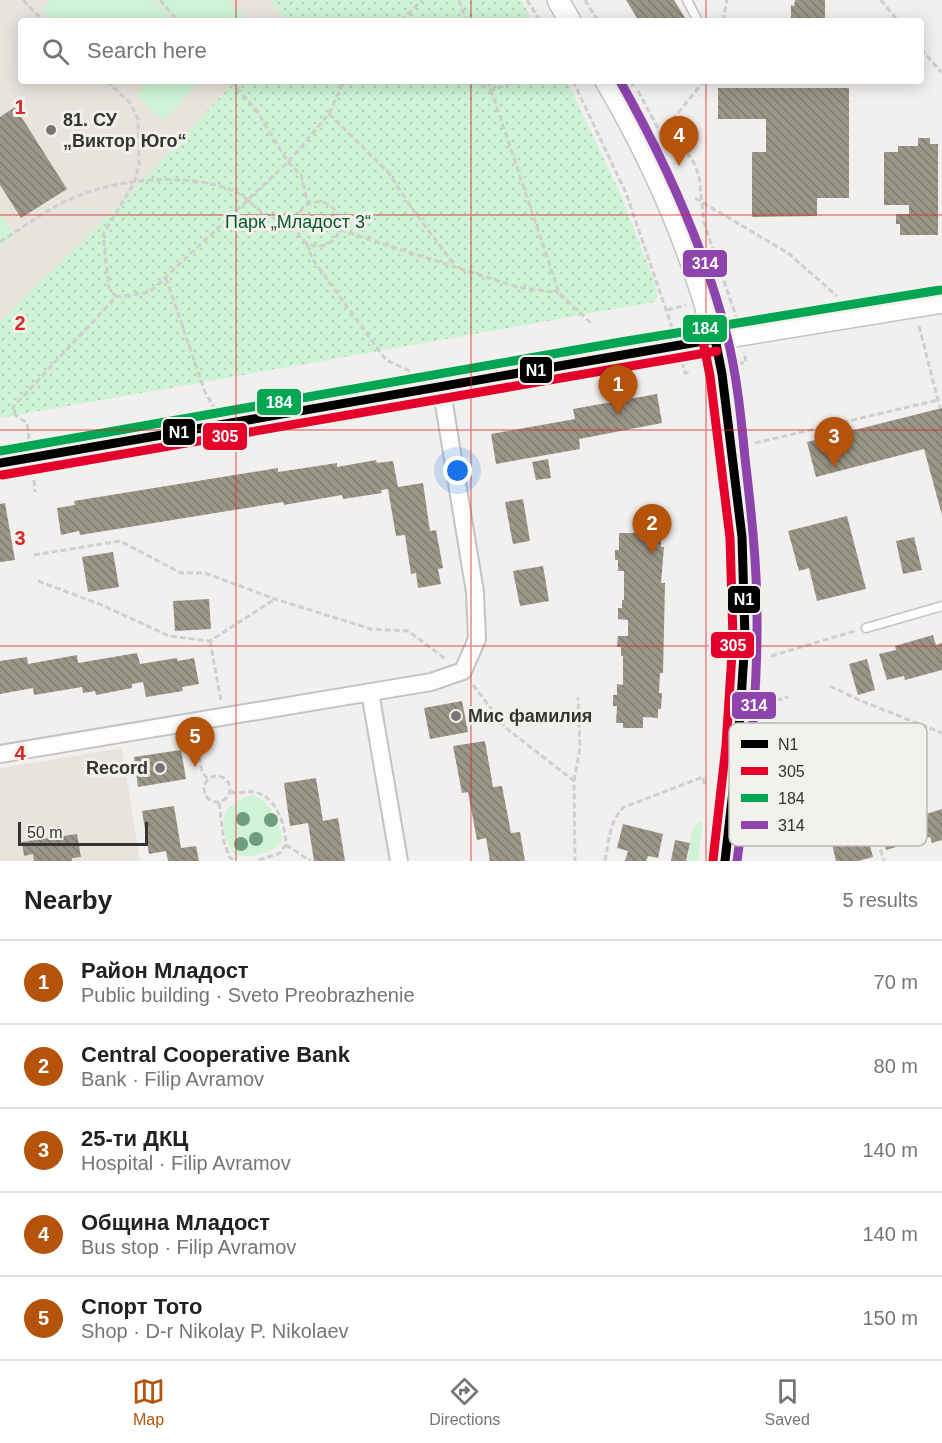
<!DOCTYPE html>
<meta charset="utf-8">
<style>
:root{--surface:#fff;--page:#f6f6f6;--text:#202124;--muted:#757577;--line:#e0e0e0;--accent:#b45309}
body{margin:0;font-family:Helvetica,sans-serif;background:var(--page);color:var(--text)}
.scale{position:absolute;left:18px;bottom:15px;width:130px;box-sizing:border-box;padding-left:6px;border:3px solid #353433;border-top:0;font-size:16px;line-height:21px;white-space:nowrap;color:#353433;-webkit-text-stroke:4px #f3f1ed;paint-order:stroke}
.you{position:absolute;left:458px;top:471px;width:21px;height:21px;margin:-15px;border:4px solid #fff;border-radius:50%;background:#1a73e8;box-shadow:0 0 0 9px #1a73e833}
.badge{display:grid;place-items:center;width:39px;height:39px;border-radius:50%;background:var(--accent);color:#fff;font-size:20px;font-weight:700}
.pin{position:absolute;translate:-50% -50px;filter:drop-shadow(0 2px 3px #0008)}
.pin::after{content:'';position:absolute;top:32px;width:21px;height:18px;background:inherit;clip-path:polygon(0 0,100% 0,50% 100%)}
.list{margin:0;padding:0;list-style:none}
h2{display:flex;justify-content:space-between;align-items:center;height:78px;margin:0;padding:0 24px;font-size:26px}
h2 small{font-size:20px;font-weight:400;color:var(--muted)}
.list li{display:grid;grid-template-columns:39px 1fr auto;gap:18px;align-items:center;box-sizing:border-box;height:84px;padding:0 24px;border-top:2px solid var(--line)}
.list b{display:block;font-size:22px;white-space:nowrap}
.list p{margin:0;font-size:20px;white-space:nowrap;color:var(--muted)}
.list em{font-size:20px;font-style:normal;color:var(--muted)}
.icon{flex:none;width:33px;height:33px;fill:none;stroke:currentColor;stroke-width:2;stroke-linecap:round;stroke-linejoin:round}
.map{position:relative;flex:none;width:942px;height:861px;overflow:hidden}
.search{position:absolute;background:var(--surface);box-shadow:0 3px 15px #0003;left:18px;right:18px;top:18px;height:66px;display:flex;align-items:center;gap:15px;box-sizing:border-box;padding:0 21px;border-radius:6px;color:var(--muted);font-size:22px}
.sheet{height:498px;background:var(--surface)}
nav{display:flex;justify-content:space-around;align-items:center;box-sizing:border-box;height:84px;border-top:2px solid var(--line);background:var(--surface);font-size:16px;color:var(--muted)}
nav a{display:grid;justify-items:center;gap:3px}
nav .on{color:var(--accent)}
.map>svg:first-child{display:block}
.built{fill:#e8e3dd}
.green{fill:#cef3d5}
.park{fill:url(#park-dots)}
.building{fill:url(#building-back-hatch)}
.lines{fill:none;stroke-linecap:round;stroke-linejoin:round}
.service-casing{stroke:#c4c3c1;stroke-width:11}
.minor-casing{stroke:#c4c3c1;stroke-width:20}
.tertiary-casing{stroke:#c4c3c1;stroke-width:24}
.path{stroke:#cfcfce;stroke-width:3;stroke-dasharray:6 3;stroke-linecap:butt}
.service{stroke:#fdfdfc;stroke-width:8}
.minor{stroke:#fdfdfc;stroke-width:16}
.tertiary{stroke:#fdfdfc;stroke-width:21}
.bus-1-casing{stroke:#f3f1ed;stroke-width:14}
.bus-2-casing{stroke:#f3f1ed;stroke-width:14}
.bus-3-casing{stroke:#f3f1ed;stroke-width:14}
.bus-4-casing{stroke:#f3f1ed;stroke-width:14}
.bus-1{stroke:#000;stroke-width:9}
.bus-2{stroke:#e4002b;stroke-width:9}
.bus-3{stroke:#00a651;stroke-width:9}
.bus-4{stroke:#8e44ad;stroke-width:9}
.tree{fill:#709d82}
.grid{fill:none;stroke:#d62828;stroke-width:1.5;stroke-opacity:0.55}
.poi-dot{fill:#777674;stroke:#f3f1ed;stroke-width:2}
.labels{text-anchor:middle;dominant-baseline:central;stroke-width:6;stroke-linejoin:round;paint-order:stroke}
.poi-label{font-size:18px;font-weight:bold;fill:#353433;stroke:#f3f1ed;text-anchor:start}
.park-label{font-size:18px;fill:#065929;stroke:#f3f1ed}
.key{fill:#f3f1ed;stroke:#bab8b5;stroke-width:1.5}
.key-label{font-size:16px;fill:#353433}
.grid-label{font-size:20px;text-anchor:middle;font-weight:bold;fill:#d62828;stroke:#f3f1ed;stroke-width:6;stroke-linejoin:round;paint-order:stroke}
.line-badge{stroke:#f3f1ed;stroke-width:2}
.badge-label{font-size:16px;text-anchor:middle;font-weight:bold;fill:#fff}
</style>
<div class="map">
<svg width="942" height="861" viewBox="0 0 942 861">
<defs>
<pattern id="park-dots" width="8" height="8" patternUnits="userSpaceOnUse" patternTransform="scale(1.5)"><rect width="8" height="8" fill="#cef3d5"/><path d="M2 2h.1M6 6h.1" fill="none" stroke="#b2d1b7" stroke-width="1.8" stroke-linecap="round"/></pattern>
<pattern id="building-back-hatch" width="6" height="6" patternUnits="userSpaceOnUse" patternTransform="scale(1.5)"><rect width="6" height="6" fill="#9c9689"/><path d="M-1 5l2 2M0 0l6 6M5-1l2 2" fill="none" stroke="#807b71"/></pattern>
</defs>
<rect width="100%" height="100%" fill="#f2f0ee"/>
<g class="built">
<polygon points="0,0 269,0 287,21 21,21 21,81 235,81 145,179 0,322"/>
<polygon points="122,748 140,861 0,861 0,768"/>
</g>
<g class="green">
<polygon points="51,0 151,0 172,21 54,21 42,9"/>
<polygon points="154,0 228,0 249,21 176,21"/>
<polygon points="149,81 200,81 164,121 136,95"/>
<polygon points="0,213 15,237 0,247"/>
<path d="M251,796C269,797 281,825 282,840C275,853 246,860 234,854C217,827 219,804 251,796Z"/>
<path d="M699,822H703L698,861H688C690,849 689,829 699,822Z"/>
</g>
<g class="park">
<polygon points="269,0 521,0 533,21 287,21"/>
<polygon points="235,81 567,81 620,193 658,292 655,302 0,418 0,322 145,179"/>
</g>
<g class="building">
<polygon points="626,0 674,0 687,21 639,21"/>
<polygon points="795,0 825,0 825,21 791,21 791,5 794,6"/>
<polygon points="718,88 849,88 849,198 817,198 817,216 752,217 752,152 766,152 766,119 718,119"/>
<polygon points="15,107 67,189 21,218 0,185 0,117"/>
<polygon points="918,138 930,138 930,144 938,144 938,235 900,235 900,224 896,224 896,214 909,214 909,205 884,205 884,152 898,152 898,146 918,146"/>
<polygon points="657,394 662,423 579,439 580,449 496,464 491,434 575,419 573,409"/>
<polygon points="942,408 942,515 924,449 816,477 807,442"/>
<polygon points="548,459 551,478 536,480 532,462"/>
<polygon points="376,460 377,463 393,461 398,487 423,483 430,531 436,530 443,568 438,569 441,584 418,588 416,573 411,574 405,535 396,536 388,489 381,490 382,493 343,499 342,495 284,505 283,502 80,535 79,531 61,535 57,508 75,505 74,501 278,468 278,472 337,463 337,467"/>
<polygon points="523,499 530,541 513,544 505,502"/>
<polygon points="5,503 15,560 0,562 0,504"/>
<polygon points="847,516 866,589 817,601 809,568 799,571 788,531"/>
<polygon points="619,533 646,533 646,539 661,539 661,547 664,547 661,583 665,583 663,673 660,673 659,693 662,693 661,709 658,709 658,718 643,717 643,728 623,728 623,723 616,723 617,706 613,706 613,695 617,695 617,684 623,685 623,656 621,656 621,647 617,647 618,636 628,636 628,620 618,619 618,608 622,608 622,600 624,600 624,571 618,571 618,560 615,560 615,550 619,550"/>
<polygon points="914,537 922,570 903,574 896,541"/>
<polygon points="113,552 119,587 88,592 82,557"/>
<polygon points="543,566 549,601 520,606 513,571"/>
<polygon points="209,599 211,629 175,631 173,601"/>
<polygon points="933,635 936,645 942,643 942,670 905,680 904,676 887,680 879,654 896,650 895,646"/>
<polygon points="137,653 140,664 177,658 178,661 194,658 199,684 182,687 183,691 146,697 143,682 132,684 132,688 96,695 95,691 83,693 82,687 34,695 33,688 0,694 0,661 27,657 28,664 77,655 78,663"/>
<polygon points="867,659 875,690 858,695 849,664"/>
<polygon points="462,701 468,732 430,739 424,708"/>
<polygon points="485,741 493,787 502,786 511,833 520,832 525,861 490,861 486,838 477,840 468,792 462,793 453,746"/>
<polygon points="181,750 186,779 138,787 134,757"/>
<polygon points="316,778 323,821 338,818 345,861 314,861 308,823 290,826 284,783"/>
<polygon points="174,806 181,848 196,846 199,861 168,861 166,851 149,854 142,811"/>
<polygon points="921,807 923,815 942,809 942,840 932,843 930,837 886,850 877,820"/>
<polygon points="623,824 663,834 658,858 648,856 646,861 625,861 628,851 617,848"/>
<polygon points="865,827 873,857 858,861 836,861 830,836"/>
<polygon points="77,834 81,857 72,858 72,861 34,861 33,854 24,856 22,842"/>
<polygon points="675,840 690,843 686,861 671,861"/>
</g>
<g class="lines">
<defs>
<g id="service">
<polyline points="687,0 698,21"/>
<polyline points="612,91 630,81"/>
<polyline points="866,628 942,606"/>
</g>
<g id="minor">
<polyline points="370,692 399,861"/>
<polyline points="0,754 431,682 463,671 477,639 475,592 441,386"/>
</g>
<g id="tertiary">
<polyline points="558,0 570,21"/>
<path d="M606,81C653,161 691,248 715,339C725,380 729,422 734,464C740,522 747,581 745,640C742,714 735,788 725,861"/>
<polyline points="0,463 623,354 942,302"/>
</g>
</defs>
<use href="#service" class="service-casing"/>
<use href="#minor" class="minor-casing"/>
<use href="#tertiary" class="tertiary-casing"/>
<g class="path">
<polyline points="23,0 43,21"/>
<polyline points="160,0 178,21"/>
<polyline points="459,0 466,21"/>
<polyline points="527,0 540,21"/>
<polyline points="585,0 598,21"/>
<polyline points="881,0 898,21"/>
<polyline points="401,21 422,0"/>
<polyline points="723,21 727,0"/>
<polyline points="921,49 942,73"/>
<polyline points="107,81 130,103 138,119 139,165 134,183 103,235 109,287 116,297"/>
<polyline points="231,81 256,110 288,162 301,175 308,204"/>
<polyline points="473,81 491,90 519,81"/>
<polyline points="488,81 559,293 592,324"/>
<polyline points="573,81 626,193 672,327"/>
<polyline points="638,91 661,134 685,149 694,163 699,176 704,223 736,316"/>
<polyline points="329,114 388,172 411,207 455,266"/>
<polyline points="661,134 704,81"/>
<polyline points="695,198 788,253 837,296"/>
<circle cx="318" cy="224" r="22"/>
<polyline points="340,230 517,287 559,293"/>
<path d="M0,242C19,230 38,216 58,205C106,179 181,171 232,190C244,195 252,205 262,212C272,218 285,222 295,227"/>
<polyline points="306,243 313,260 386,360 410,371"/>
<polyline points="166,278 205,392 214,407"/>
<polyline points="667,310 686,305"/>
<polyline points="919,326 940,408"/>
<polyline points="682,362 685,373 691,372"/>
<polyline points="738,364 746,362 744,352"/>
<polyline points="29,439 27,423 15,415 13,407 116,297 150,292 288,162 329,114 344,81"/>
<polyline points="755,443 938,400"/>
<polyline points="34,480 35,492"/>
<polyline points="34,555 120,541 181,573 205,573 275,599 371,629 408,631 447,660"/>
<polyline points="38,581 102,605 169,636 210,641 275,599"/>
<polyline points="210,641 221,701"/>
<polyline points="771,656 855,631"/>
<polyline points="473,685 506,728 574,781 575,861"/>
<polyline points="830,686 859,700 942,733"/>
<polyline points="768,703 788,697"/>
<polyline points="195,739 202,772 208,779"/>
<circle cx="217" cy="789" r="13"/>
<polyline points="574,781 580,748 578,697"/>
<path d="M230,792C238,794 246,791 254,792C276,795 286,826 286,845L280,853L256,861"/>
<polyline points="865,798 884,861"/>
<polyline points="219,803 224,842 230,858 236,861"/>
<polyline points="286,845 311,861"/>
<path d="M605,861C609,841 609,821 624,807L703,777L705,787"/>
</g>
<use href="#service" class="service"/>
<use href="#minor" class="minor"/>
<use href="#tertiary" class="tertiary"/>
<defs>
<g id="bus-1">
<polyline points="715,339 722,374 742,537 745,638 738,747 725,861"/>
<polyline points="0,463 715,339"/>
</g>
<g id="bus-2">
<polyline points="703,341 710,376 730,538 733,638 726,746 713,860"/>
<polyline points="2,475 717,351"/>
</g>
<polyline id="bus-3" points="0,451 621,342 940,290"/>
<path id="bus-4" d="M620,81C665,161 704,246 727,336C737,376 741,417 745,458C751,510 757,563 757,616C758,698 748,780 737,861"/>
</defs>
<use href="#bus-1" class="bus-1-casing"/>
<use href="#bus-2" class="bus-2-casing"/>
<use href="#bus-3" class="bus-3-casing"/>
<use href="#bus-4" class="bus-4-casing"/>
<use href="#bus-1" class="bus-1"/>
<use href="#bus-2" class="bus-2"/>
<use href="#bus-3" class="bus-3"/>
<use href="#bus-4" class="bus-4"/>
</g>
<g class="tree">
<circle cx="243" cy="819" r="7"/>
<circle cx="271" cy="820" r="7"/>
<circle cx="256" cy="839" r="7"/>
<circle cx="241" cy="844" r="7"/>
</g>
<path class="grid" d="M236,0V21M471,0V21M706,0V21M236,81V861M471,81V861M706,81V861M0,215H942M0,430H942M0,646H942"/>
<g class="poi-dot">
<circle cx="51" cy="130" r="6"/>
<circle cx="456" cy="716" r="6"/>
<circle cx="160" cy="768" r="6"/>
</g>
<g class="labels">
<g class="poi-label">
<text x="63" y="120">81. СУ<tspan x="63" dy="21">„Виктор Юго“</tspan></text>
<text x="468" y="716">Мис фамилия</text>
<text x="148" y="768" text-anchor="end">Record</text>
</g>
<g class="park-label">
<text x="298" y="222">Парк „Младост 3“</text>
</g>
</g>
<rect x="729" y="723" width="198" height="123" rx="9" class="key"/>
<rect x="741" y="740" width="27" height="8" fill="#000"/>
<rect x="741" y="767" width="27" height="8" fill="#e4002b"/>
<rect x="741" y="794" width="27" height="8" fill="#00a651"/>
<rect x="741" y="821" width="27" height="8" fill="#8e44ad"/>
<g class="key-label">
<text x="778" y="750">N1</text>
<text x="778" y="777">305</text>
<text x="778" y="804">184</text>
<text x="778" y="831">314</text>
</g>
<g class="grid-label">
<text x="20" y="114">1</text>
<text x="20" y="330">2</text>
<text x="20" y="545">3</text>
<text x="20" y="760">4</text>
</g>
<g class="line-badge">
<rect x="682" y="249" width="46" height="29" rx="6" fill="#8e44ad"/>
<rect x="682" y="314" width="46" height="29" rx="6" fill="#00a651"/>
<rect x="519" y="356" width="34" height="28" rx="6" fill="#000"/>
<rect x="256" y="388" width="46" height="28" rx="6" fill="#00a651"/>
<rect x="162" y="418" width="34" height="28" rx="6" fill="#000"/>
<rect x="202" y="422" width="46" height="29" rx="6" fill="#e4002b"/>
<rect x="727" y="585" width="34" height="29" rx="6" fill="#000"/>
<rect x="710" y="631" width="45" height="28" rx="6" fill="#e4002b"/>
<rect x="731" y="691" width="46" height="29" rx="6" fill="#8e44ad"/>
</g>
<g class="badge-label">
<text x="705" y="269">314</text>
<text x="705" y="334">184</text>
<text x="536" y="376">N1</text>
<text x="279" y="408">184</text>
<text x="179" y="438">N1</text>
<text x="225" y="442">305</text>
<text x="744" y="605">N1</text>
<text x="733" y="651">305</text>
<text x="754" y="711">314</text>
</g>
</svg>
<div class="scale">50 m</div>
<div class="you"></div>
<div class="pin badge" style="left:618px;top:415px">1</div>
<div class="pin badge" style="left:652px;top:554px">2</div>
<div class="pin badge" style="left:834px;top:467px">3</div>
<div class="pin badge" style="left:679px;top:166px">4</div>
<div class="pin badge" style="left:195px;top:767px">5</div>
<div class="search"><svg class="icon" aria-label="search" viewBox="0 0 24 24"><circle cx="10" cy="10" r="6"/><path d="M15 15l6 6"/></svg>Search here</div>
</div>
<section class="sheet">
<h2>Nearby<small>5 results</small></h2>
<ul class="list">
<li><span class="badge">1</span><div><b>Район Младост</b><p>Public building · Sveto Preobrazhenie</p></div><em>70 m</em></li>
<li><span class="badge">2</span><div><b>Central Cooperative Bank</b><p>Bank · Filip Avramov</p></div><em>80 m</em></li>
<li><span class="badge">3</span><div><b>25-ти ДКЦ</b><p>Hospital · Filip Avramov</p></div><em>140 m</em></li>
<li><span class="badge">4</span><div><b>Община Младост</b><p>Bus stop · Filip Avramov</p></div><em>140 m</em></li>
<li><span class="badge">5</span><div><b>Спорт Тото</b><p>Shop · D-r Nikolay P. Nikolaev</p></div><em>150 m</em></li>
</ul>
</section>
<nav>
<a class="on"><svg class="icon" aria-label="map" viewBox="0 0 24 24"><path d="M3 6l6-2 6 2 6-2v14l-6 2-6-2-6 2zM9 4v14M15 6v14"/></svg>Map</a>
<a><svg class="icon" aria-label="directions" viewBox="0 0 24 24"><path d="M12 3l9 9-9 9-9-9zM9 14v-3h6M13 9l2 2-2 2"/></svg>Directions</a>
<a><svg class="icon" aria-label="saved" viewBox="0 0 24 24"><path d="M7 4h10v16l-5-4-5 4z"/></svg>Saved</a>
</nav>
